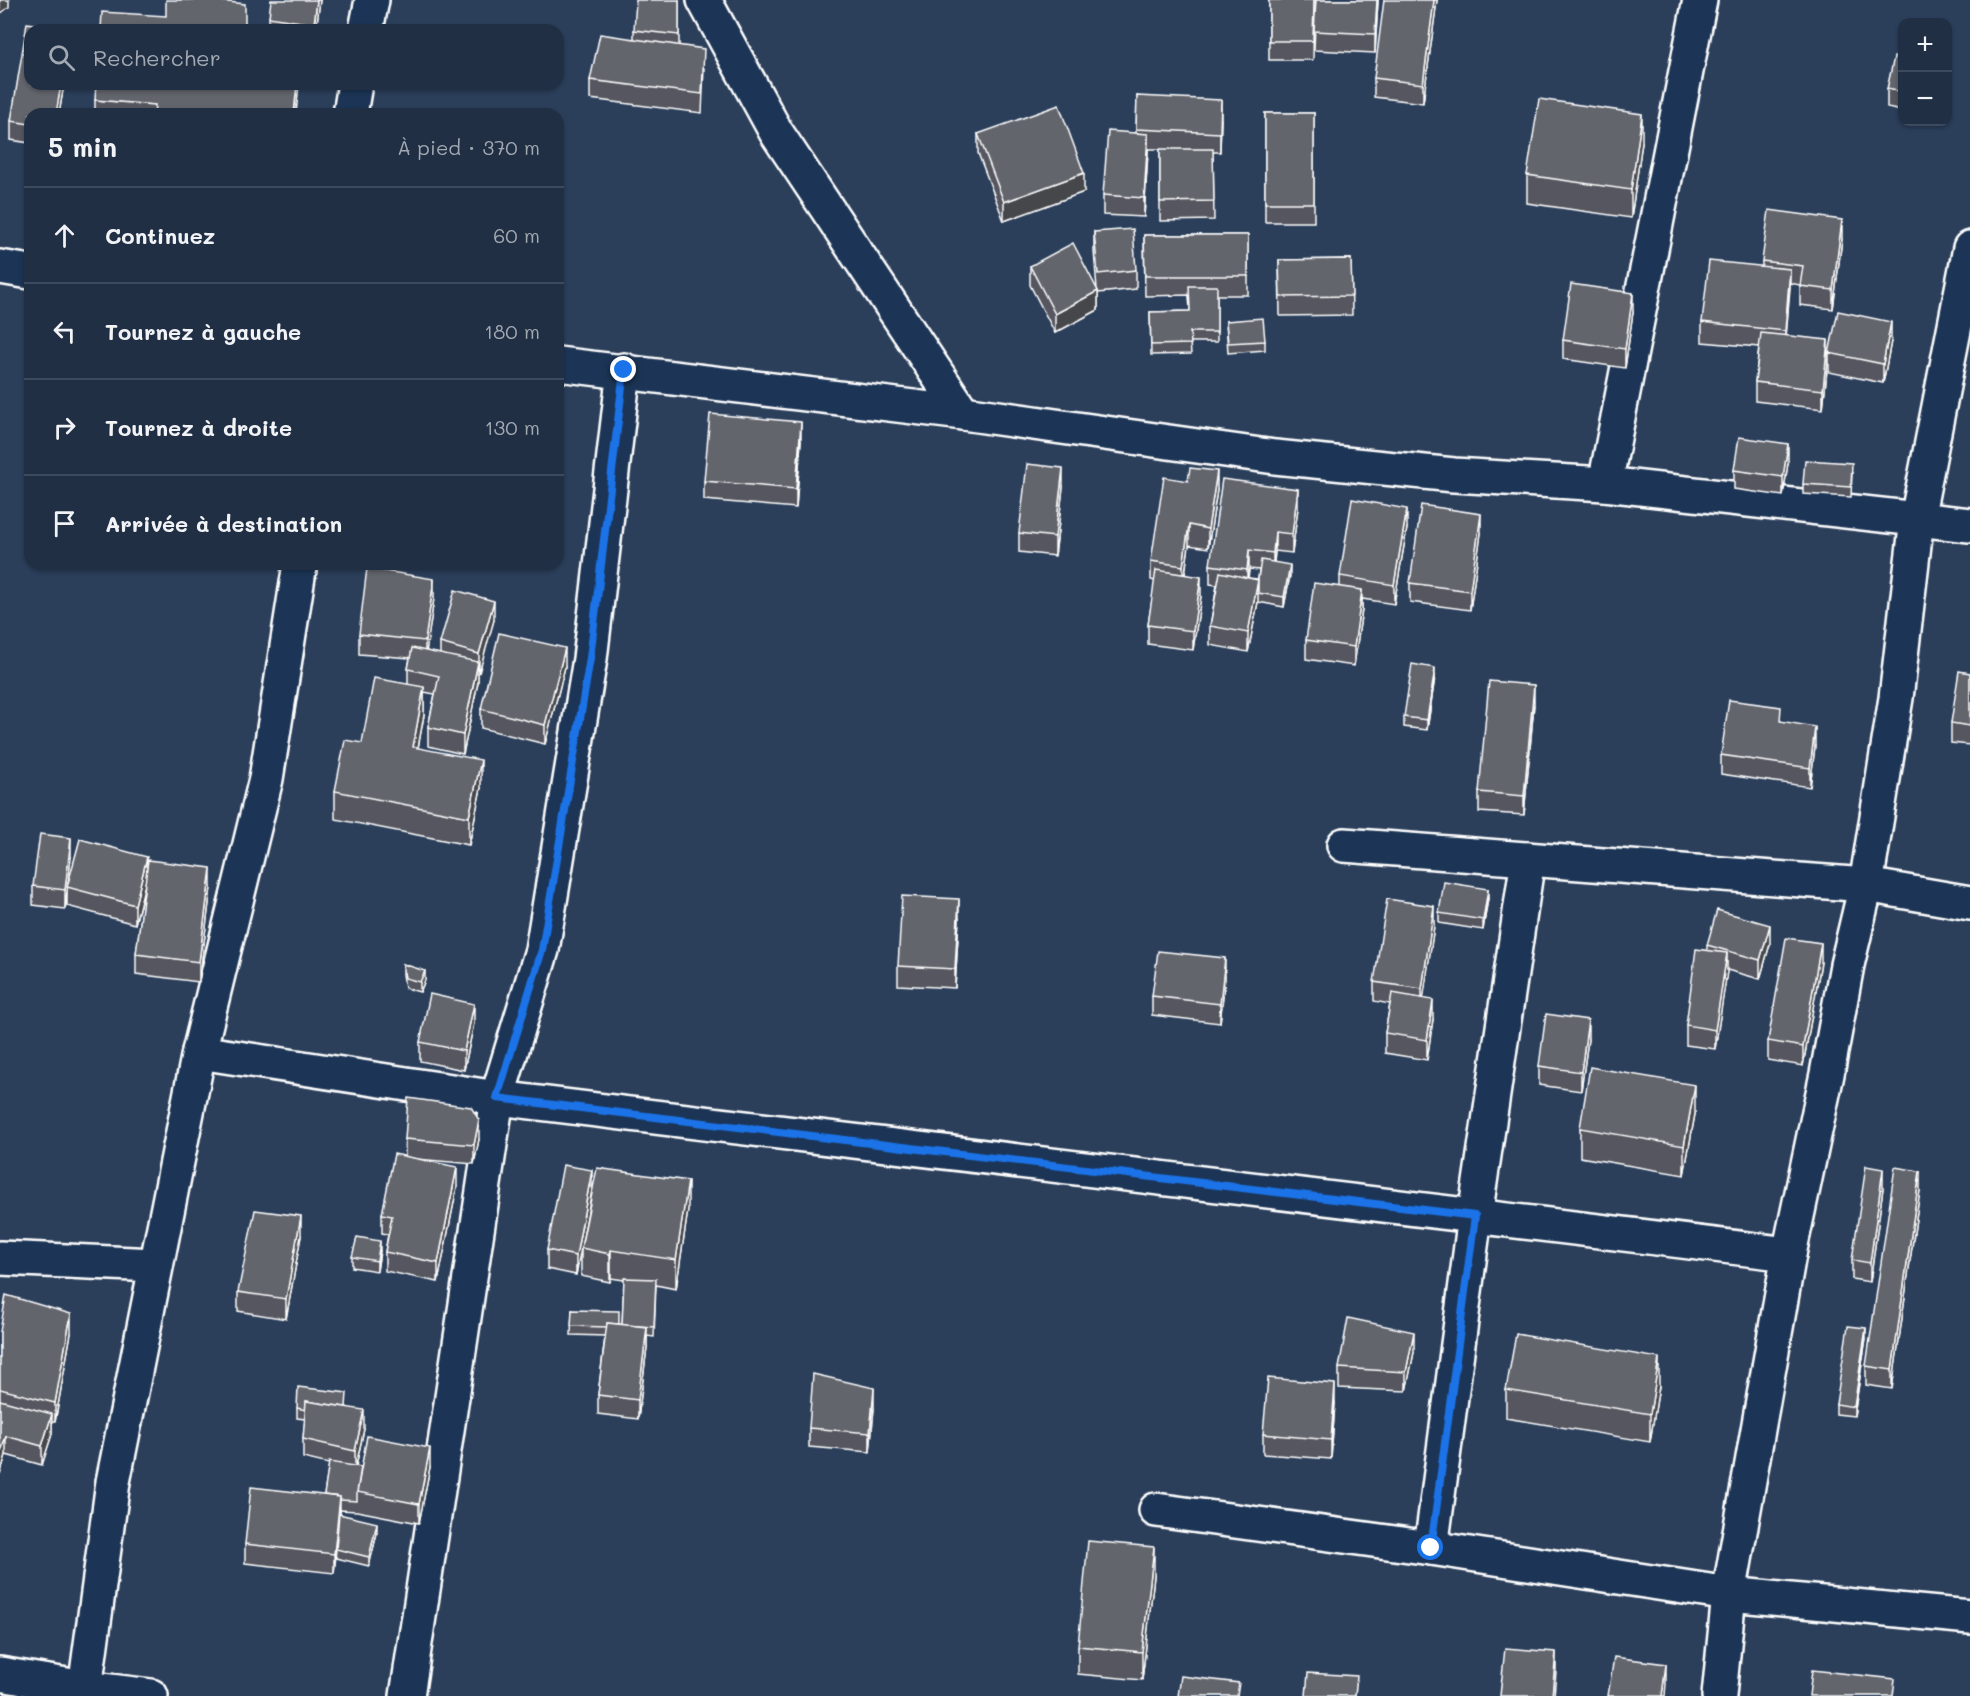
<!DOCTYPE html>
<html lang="fr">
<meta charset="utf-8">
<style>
:root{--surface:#202f44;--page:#2d3b4f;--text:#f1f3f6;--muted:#a2a9b2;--line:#3d4a5d}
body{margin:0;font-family:Mali,sans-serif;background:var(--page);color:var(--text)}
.controls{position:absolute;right:18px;top:18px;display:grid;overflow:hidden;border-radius:12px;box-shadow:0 2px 4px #0004}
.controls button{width:54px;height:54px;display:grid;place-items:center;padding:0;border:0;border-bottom:2px solid var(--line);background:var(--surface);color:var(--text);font:30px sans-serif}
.stop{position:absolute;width:18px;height:18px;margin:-14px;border:4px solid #1a73e8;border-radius:50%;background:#fff}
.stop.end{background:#1a73e8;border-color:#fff;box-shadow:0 2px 6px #0008}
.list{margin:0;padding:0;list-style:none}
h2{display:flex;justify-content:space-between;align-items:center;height:78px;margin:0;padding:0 24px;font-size:26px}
h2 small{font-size:20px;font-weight:400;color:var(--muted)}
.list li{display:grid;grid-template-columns:39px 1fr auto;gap:18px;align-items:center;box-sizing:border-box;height:96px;padding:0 24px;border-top:2px solid var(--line)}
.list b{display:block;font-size:22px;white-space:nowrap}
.list em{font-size:20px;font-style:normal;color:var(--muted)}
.icon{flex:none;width:33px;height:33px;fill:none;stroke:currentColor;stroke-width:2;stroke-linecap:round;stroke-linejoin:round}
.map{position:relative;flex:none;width:1970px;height:1696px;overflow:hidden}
.search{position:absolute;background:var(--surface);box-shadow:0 2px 4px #0004;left:24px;top:24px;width:540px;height:66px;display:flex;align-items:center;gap:15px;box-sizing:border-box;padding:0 21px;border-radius:18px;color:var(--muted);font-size:22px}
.panel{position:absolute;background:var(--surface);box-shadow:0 2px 4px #0004;left:24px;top:108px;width:540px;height:462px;border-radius:18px}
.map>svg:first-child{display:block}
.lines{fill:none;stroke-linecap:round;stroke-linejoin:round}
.minor-casing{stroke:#fff;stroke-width:38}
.minor{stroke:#1d3557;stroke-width:33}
.wall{fill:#55575e;stroke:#fff;stroke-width:1.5;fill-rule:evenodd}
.shaded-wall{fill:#45474c;stroke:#fff;stroke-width:1.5}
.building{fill:#63656d;stroke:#fff;stroke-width:1.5}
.route{stroke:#1a73e8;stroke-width:8}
</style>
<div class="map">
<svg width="1970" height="1696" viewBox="0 0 1970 1696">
<rect width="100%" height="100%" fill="#2b3f5b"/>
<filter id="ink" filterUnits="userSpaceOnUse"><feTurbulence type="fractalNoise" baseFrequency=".0167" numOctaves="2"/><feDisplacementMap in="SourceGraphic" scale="12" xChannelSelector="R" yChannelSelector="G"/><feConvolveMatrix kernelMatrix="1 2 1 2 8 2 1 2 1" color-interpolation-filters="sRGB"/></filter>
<g filter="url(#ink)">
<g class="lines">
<defs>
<g id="minor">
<polyline points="704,0 776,132 963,413"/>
<polyline points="366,30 372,0"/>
<polyline points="350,114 355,84"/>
<polyline points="0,267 30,272"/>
<polyline points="558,364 963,413 1275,457 1454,475 1605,484 1970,525"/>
<polyline points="1605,484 1700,0"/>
<polyline points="1344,845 1866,885 1970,903"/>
<polyline points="199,1052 497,1098 1789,1254"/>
<polyline points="0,1258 156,1265"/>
<polyline points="1156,1510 1431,1548 1729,1594 1970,1617"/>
<polyline points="1431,1548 1475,1216 1528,859"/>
<polyline points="0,1674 85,1688 151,1696"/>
<polyline points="84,1696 113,1482 199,1052 266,779 300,564"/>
<polyline points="407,1696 497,1098 542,950 590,659 624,370"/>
<polyline points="1719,1696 1729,1594 1789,1254 1827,1074 1847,965 1866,885 1896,698 1917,519 1970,248"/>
</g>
</defs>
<use href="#minor" class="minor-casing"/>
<use href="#minor" class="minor"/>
</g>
<g class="wall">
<polygon points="320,0 316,30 269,30 269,17"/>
<polygon points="679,0 679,45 704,68 702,113 590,99 590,80 634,39 634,30"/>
<polygon points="1269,0 1314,0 1313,60 1269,60"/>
<polygon points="1316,0 1378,0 1375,53 1314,50"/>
<polygon points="1437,0 1423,103 1374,97 1374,78"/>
<polygon points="1902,58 1902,111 1887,108 1887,89"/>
<polygon points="30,84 64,84 59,114 30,114 30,143 11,140 11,121"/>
<polygon points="1137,96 1221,119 1220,152 1213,152 1214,220 1160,221 1160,149 1148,149 1144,217 1103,215 1103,195 1136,133"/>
<polygon points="95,100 296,114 95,114"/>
<rect x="1265" y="113" width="49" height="109"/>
<polygon points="978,134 1084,192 1004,221 978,153"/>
<polygon points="1642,142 1631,218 1527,203 1527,175"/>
<polygon points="1094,232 1136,270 1136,289 1098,293 1098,310 1055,333 1030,285 1030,266 1097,289 1094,251"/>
<polygon points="1144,235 1248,235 1248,295 1217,295 1217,342 1190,342 1191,354 1151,355 1150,312 1190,311 1189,295 1145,296"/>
<polygon points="1842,239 1833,309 1800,305 1800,285 1790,283 1786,336 1828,360 1823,409 1755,401 1755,382 1759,347 1702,342 1702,322 1762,266 1762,261"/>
<polygon points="1351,259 1352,315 1280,316 1279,260"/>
<polygon points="1633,312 1625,368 1563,359 1563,340"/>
<polygon points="1226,321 1265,341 1265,350 1228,353"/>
<polygon points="1891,341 1883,383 1829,372 1829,353"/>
<polygon points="801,441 796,508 704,500 704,481"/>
<polygon points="1788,463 1783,496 1734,489 1734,470"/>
<polygon points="1852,473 1851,497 1803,494 1803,484"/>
<polygon points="1063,487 1055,556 1019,552 1019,533"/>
<polygon points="1217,490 1208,548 1189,545 1185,575 1201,596 1193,650 1148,644 1148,625 1155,581 1151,580 1151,561"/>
<path d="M1298,508L1292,553L1275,551L1274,563L1290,575L1284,607L1258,602L1248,652L1210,645V626L1217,585L1210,584V565ZM1249,569L1259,570L1258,579L1248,578Z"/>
<polygon points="1407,528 1394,604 1362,599 1362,609 1354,666 1306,659 1306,640 1340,586 1340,576"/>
<polygon points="1481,533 1470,610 1410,602 1410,583"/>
<polygon points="434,598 426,651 440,654 440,643 494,620 478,673 478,682 463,754 428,746 428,727 435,694 424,692 424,715 418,748 481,788 469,845 335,819 335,791 362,743 408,684 408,669 410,658 359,654 359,634"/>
<polygon points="565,667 545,744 481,728 481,709"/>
<polygon points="1970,673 1970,745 1951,743 1951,723"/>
<polygon points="1435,677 1427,730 1404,727 1404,717"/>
<polygon points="1534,704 1524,815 1479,812 1479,792"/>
<polygon points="1781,721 1815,746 1810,787 1721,774 1721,755"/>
<polygon points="71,857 67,886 147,865 211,887 199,982 136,974 136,954 145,887 135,924 67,906 67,888 65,909 33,905 33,886"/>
<polygon points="1488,898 1483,930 1439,923 1439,913"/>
<polygon points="959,918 955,988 898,985 898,966"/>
<polygon points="1434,926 1423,998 1433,1019 1427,1060 1385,1053 1385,1033 1390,1004 1374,1001 1374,982"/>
<polygon points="1770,944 1760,979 1727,970 1715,1049 1686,1045 1686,1025 1707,950 1707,945"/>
<polygon points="1821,962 1803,1066 1768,1060 1768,1041"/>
<polygon points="403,964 425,980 420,992 405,988 403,974"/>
<polygon points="1225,977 1220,1023 1152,1015 1152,996"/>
<polygon points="474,1023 464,1070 420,1061 420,1042"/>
<polygon points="1588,1039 1581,1091 1539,1085 1539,1066"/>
<polygon points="1695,1114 1684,1175 1580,1157 1580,1128"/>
<polygon points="405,1139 479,1139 474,1164 416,1159 457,1187 438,1282 385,1271 385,1252 388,1234 382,1233 382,1214 405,1157"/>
<polygon points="1883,1188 1870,1282 1852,1279 1852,1260"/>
<polygon points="592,1190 576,1275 547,1269 547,1250"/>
<polygon points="1920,1190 1892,1389 1866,1385 1866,1366"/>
<polygon points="688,1210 676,1289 656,1285 654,1337 647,1336 647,1347 638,1419 598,1414 598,1395 605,1336 571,1335 572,1310 622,1325 624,1280 611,1278 610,1282 581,1276 581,1248"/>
<polygon points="301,1236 286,1319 238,1311 238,1292"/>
<polygon points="380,1251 377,1271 352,1267 352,1257"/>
<polygon points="0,1332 71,1333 55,1422 52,1422 52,1434 42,1465 6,1455 0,1474"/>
<polygon points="1866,1338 1854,1416 1836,1414 1836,1404"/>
<polygon points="1414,1352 1406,1391 1339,1388 1339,1368"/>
<polygon points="1659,1386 1650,1442 1506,1418 1506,1390"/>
<polygon points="1335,1403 1331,1459 1263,1454 1263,1434"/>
<polygon points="347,1407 364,1429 356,1466 361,1467 430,1467 419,1523 357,1511 340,1510 340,1514 377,1533 369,1566 336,1558 336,1556 334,1573 245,1563 245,1544 324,1495 329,1464 303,1458 303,1439 305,1419 297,1418 297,1408"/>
<polygon points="874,1408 870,1452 809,1447 809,1428"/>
<polygon points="1154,1576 1142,1680 1078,1674 1078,1646"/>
</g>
<g class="shaded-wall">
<polygon points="0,0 9,0 9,7 0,14"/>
<polygon points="317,0 320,0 316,30 314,30"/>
<polygon points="1377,0 1378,0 1375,53 1375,34"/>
<polygon points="1434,0 1437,0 1423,103 1423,84"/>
<polygon points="61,84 64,84 59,114 56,114"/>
<polygon points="297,84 299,84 296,114 294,114"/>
<polygon points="1221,100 1221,119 1220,152 1220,133"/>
<polygon points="1642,114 1642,142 1631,218 1631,190"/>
<polygon points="1148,134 1148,153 1144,217 1144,198"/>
<polygon points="1084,173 1084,192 1004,221 1004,202"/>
<polygon points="1842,220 1842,239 1833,309 1833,290"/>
<polygon points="1790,269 1790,288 1785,350 1785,331"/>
<polygon points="1098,291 1098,310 1055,333 1055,314"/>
<polygon points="1633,293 1633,312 1625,368 1625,349"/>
<polygon points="1891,322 1891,341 1883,383 1883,364"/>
<polygon points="1828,340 1828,360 1823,409 1823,390"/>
<polygon points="801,422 801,441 796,508 796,489"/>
<polygon points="1788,444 1788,463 1783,496 1783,477"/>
<polygon points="1063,468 1063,487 1055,556 1055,537"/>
<polygon points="1217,471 1217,490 1208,548 1208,529"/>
<polygon points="1298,489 1298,508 1292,553 1292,534"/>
<polygon points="1407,509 1407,528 1394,604 1394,585"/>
<polygon points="1481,514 1481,533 1470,610 1470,591"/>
<polygon points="1189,525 1189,545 1183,585 1183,566"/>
<polygon points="1275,532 1275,551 1273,572 1273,553"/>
<polygon points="1249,550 1249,569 1247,589 1247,570"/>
<polygon points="1290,565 1290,575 1284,607 1284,597"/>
<polygon points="1201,577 1201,596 1193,650 1193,631"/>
<polygon points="434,579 434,598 425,660 425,641"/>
<polygon points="1258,580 1258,602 1248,652 1248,633"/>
<polygon points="1362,590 1362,609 1354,666 1354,647"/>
<polygon points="494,601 494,620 479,673 479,654"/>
<polygon points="565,648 565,667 545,744 545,725"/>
<polygon points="478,662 478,682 463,754 463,735"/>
<polygon points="1435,668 1435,677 1427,730 1427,720"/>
<polygon points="1534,685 1534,704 1524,815 1524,796"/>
<polygon points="424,687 424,715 413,775 413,747"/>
<polygon points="1815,727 1815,746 1810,787 1810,768"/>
<polygon points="481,760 481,788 469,845 469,817"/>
<polygon points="71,838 71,857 65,909 65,890"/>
<polygon points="147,857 147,876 135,924 135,905"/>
<polygon points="211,868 211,887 199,982 199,962"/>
<polygon points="1488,889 1488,898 1483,930 1483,920"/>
<polygon points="959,899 959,918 955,988 955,969"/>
<polygon points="1434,906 1434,926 1422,1008 1422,989"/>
<polygon points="1770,925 1770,944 1760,979 1760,960"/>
<polygon points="1821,943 1821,962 1803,1066 1803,1047"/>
<polygon points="1727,953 1727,972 1715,1049 1715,1030"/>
<polygon points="1225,958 1225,977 1220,1023 1220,1004"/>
<polygon points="425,971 425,980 420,992 420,982"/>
<polygon points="1433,1000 1433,1019 1427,1060 1427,1040"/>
<polygon points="474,1004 474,1023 464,1070 464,1051"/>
<polygon points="1588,1020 1588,1039 1581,1091 1581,1072"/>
<polygon points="1695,1085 1695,1114 1684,1175 1684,1146"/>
<polygon points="479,1120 479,1139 474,1164 474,1145"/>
<polygon points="457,1167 457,1187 438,1282 438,1263"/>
<polygon points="1883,1169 1883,1188 1870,1282 1870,1263"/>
<polygon points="592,1170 592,1190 576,1275 576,1256"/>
<polygon points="1920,1171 1920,1190 1892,1389 1892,1370"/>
<polygon points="688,1181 688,1210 676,1289 676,1260"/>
<polygon points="301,1216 301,1236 286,1319 286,1299"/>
<polygon points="380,1241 380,1251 377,1271 377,1261"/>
<polygon points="611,1250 611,1278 610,1282 610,1254"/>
<polygon points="71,1314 71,1333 55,1422 55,1403"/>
<polygon points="647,1327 647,1347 638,1419 638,1400"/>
<polygon points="1866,1328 1866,1338 1854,1416 1854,1407"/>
<polygon points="1414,1332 1414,1352 1406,1391 1406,1372"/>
<polygon points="1659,1358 1659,1386 1650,1442 1650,1414"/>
<polygon points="1335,1384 1335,1403 1331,1459 1331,1440"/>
<polygon points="874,1388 874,1408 870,1452 870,1433"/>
<polygon points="364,1410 364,1429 355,1470 355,1451"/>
<polygon points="52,1414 52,1434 42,1465 42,1446"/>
<polygon points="6,1436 6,1455 0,1474 0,1455"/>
<polygon points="430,1448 430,1467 419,1523 419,1504"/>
<polygon points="340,1497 340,1516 336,1549 334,1573 334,1554"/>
<polygon points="377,1523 377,1533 369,1566 369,1557"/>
<polygon points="1154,1547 1154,1576 1142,1680 1142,1652"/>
<polygon points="1556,1652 1556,1672 1554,1696 1552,1696"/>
<polygon points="1666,1664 1666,1683 1665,1696 1662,1696"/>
</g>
<g class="building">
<polygon points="166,0 211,0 245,4 245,25 266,30 101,30 102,12 166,16"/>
<polygon points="271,0 317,0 314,24 269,17"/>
<polygon points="636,0 679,0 679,35 634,30"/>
<polygon points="1269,0 1314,0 1313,41 1269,41"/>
<polygon points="1316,0 1377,0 1375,34 1314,31"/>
<polygon points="1384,0 1434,0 1423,84 1374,78"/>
<polygon points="27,23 70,30 30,30 30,84 61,84 56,114 30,114 30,124 11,121"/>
<polygon points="600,34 704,49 702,94 590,80"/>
<polygon points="1894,57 1902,58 1902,92 1887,89"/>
<polygon points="96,84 297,84 294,114 154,114 155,105 95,100"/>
<polygon points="1137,96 1221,100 1220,133 1136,129"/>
<polygon points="1539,99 1642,114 1631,190 1527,175"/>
<polygon points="1059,105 1084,173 1004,202 978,134"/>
<rect x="1265" y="113" width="49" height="90"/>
<polygon points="1108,131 1148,134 1144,198 1103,195"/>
<polygon points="1160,149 1213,149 1214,201 1160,202"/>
<polygon points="1769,210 1842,220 1833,290 1800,286 1803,266 1762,261"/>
<polygon points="1133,229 1136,270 1098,274 1094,232"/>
<polygon points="1144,235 1248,235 1248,276 1145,276"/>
<polygon points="1073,243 1098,291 1055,314 1030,266"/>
<polygon points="1351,259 1352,296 1280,297 1279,260"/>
<polygon points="1709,261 1790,269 1785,331 1702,322"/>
<polygon points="1571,284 1633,293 1625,349 1563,340"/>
<polygon points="1189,286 1217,286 1217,332 1190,332 1191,344 1151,345 1150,312 1190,311"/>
<polygon points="1838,311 1891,322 1883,364 1829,353"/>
<polygon points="1263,318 1265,341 1228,343 1226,321"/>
<polygon points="1761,333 1828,340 1823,390 1755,382"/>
<polygon points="710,414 801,422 796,489 704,481"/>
<polygon points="1739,437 1788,444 1783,477 1734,470"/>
<polygon points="1805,460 1852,463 1851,487 1803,484"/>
<polygon points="1027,464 1063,468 1055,537 1019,533"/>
<polygon points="1190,468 1217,471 1208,529 1189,525 1183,566 1151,561 1164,477 1188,481"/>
<polygon points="1222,479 1298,489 1292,534 1275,532 1273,553 1249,550 1247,570 1210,565"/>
<polygon points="1352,499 1407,509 1394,585 1340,576"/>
<polygon points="1421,505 1481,514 1470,591 1410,583"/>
<polygon points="1261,560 1290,565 1284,597 1258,593 1258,579"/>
<polygon points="367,568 434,579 425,641 359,634"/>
<polygon points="1156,570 1201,577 1193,631 1148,625"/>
<polygon points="1220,572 1258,580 1248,633 1210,626"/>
<polygon points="1314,583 1362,590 1354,647 1306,640"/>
<polygon points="455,590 494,601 479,654 440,643"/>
<polygon points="499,633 565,648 545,725 481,709"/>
<polygon points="412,648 478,662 463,735 428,727 439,676 408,669"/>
<polygon points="1412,664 1435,668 1427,720 1404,717"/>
<polygon points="1959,671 1970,673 1970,726 1951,723"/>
<polygon points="374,678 424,687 413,747 481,760 469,817 335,791 345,740 362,743"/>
<polygon points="1489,681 1534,685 1524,796 1479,792"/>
<polygon points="1729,700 1781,707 1780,721 1815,727 1810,768 1721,755"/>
<polygon points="40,834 71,838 65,890 33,886"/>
<polygon points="80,839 147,857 135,905 67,887"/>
<polygon points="148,860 211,868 199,962 136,954"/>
<polygon points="1444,882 1488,889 1483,920 1439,913"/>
<polygon points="902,896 959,899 955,969 898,966"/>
<polygon points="1387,899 1434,906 1422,989 1374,982"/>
<polygon points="1717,910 1770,925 1760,960 1707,945"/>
<polygon points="1786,938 1821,943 1803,1047 1768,1041"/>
<polygon points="1696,949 1727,953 1715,1030 1686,1025"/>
<polygon points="1158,951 1225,958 1220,1004 1152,996"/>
<polygon points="403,964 425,971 420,982 405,978"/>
<polygon points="1392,993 1433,1000 1427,1040 1385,1033"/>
<polygon points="430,994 474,1004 464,1051 420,1042"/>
<polygon points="1546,1014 1588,1020 1581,1072 1539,1066"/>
<polygon points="1590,1067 1695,1085 1684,1146 1580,1128"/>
<polygon points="408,1098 471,1107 479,1120 474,1145 405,1139"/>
<polygon points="394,1154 457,1167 438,1263 385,1252 392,1216 382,1214"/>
<polygon points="563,1165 592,1170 576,1256 547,1250"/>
<polygon points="1866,1166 1883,1169 1870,1263 1852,1260"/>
<polygon points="1895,1167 1920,1171 1892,1370 1866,1366"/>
<polygon points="597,1168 688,1181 676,1260 611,1250 610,1254 581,1248"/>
<polygon points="255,1210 301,1216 286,1299 238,1292"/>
<polygon points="357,1237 380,1241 377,1261 352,1257"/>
<polygon points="624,1278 656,1279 654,1327 622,1325"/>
<polygon points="6,1295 71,1314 55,1403 0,1389 0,1332"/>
<polygon points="572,1310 619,1311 619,1324 607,1323 607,1327 571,1326"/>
<polygon points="1348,1318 1414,1332 1406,1372 1339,1368"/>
<polygon points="607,1323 647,1327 638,1400 598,1395"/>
<polygon points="1848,1326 1866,1328 1854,1407 1836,1404"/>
<polygon points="1516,1334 1659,1358 1650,1414 1506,1390"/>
<polygon points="813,1374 874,1388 870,1433 809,1428"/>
<polygon points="1268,1378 1335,1384 1331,1440 1263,1434"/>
<polygon points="298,1387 347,1393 346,1407 306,1401 306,1410 297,1408"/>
<polygon points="0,1400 52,1414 42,1446 6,1436 0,1455"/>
<polygon points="306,1401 364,1410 355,1451 303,1439"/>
<polygon points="367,1436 430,1448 419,1504 357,1492"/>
<polygon points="329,1462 361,1467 357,1492 357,1501 340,1500 340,1497 324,1495"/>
<polygon points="251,1487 340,1497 334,1554 245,1544"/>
<polygon points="339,1514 377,1523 369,1557 336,1549"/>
<polygon points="1088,1541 1154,1547 1142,1652 1078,1646"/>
<polygon points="1505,1648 1556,1652 1552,1696 1500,1696"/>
<polygon points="1614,1657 1666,1664 1662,1696 1608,1696"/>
<polygon points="1812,1670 1895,1679 1893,1696 1809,1696"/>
<polygon points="1308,1673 1357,1676 1355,1696 1306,1696"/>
<polygon points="1181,1676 1239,1683 1237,1696 1178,1696"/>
</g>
</g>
<g class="lines" filter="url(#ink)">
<polyline class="route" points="624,370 590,658 542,950 497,1098 1475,1216 1431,1548"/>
</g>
</svg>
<div class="controls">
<button>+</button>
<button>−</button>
</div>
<div class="stop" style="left:1431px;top:1548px"></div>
<div class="stop end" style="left:624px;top:370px"></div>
<div class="search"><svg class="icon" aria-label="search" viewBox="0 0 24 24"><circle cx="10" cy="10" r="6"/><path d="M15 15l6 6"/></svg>Rechercher</div>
<section class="panel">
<h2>5 min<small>À pied · 370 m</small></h2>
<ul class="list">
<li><svg class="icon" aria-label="ahead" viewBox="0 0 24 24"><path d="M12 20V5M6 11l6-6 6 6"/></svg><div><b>Continuez</b></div><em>60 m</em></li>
<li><svg class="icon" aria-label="left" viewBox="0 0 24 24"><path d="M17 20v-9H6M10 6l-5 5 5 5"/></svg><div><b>Tournez à gauche</b></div><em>180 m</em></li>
<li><svg class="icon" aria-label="right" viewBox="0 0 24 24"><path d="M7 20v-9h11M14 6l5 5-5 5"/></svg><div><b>Tournez à droite</b></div><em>130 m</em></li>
<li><svg class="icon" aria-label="arrive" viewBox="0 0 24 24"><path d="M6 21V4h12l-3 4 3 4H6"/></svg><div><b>Arrivée à destination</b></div></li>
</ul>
</section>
</div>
